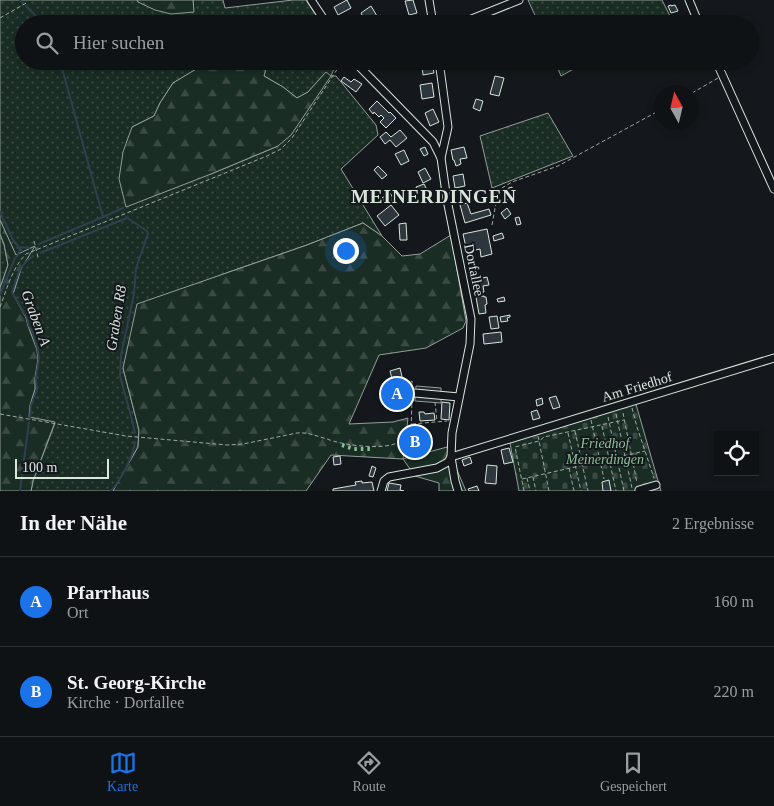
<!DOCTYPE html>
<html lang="de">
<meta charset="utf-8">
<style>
:root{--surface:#0f1215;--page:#181b1e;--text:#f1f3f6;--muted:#9b9ea0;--line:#2f3234;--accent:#1a73e8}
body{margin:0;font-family:Georgia,serif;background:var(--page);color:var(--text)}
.controls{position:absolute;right:15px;bottom:15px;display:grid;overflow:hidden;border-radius:0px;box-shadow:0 2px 8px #0003}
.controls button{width:45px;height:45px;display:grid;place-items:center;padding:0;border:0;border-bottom:1px solid var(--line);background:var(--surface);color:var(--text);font:25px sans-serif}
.compass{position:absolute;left:654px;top:85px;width:45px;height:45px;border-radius:50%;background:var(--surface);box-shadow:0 2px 8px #0003;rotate:352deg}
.scale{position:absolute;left:15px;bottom:12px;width:94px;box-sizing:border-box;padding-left:5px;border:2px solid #d8e6dc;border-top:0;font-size:14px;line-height:18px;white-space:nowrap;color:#d8e6dc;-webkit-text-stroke:4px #14181c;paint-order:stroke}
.you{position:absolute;left:345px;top:250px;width:18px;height:18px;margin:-12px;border:4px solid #fff;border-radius:50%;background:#1a73e8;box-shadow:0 0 0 8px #1a73e833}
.badge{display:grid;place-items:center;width:32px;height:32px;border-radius:50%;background:var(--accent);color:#fff;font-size:16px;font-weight:700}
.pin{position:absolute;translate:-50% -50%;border:2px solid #fff;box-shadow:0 1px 5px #0006}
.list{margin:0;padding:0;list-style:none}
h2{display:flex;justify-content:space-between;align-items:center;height:65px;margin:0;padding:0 20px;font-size:21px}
h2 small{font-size:16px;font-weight:400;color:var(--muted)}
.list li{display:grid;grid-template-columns:32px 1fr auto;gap:15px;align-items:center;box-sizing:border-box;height:90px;padding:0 20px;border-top:1px solid var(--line)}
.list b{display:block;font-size:19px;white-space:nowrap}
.list p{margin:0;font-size:16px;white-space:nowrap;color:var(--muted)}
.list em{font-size:16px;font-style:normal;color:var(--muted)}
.icon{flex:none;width:28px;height:28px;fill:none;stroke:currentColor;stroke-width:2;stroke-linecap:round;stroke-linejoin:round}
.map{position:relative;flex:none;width:774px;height:491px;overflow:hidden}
.search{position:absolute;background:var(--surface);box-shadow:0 2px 8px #0003;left:15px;right:15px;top:15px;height:55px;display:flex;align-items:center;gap:12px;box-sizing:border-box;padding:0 18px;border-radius:28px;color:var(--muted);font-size:19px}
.sheet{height:245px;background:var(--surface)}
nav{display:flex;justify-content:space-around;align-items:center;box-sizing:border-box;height:70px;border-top:1px solid var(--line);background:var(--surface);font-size:14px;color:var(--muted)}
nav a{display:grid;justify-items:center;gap:2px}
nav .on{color:var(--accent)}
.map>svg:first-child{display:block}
.grass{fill:url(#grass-dots);stroke:#939e99}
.forest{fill:url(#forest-firs);stroke:#939e99}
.cemetery{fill:url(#cemetery-stones);stroke:#939e99}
.parking{fill:#24282b;stroke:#939e99}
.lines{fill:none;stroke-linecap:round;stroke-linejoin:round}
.stream{stroke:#2f3f4d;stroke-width:2}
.building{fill:#2c363c;stroke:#d8e6dc}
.minor-casing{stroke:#d8e6dc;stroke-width:9}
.path{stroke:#9da8a2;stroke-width:1;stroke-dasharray:4 2.5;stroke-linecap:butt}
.minor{stroke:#14181c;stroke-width:7}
.hedge{stroke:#8ac095;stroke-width:4;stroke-dasharray:2.5 4;stroke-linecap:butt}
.labels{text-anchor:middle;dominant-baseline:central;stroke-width:4;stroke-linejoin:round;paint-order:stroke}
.street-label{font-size:14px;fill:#d8e6dc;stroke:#14181c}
.park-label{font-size:14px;font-style:italic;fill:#8ac095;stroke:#14181c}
.water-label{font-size:15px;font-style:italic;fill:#d8e6dc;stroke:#14181c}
.district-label{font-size:19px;font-weight:bold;letter-spacing:1px;fill:#d8e6dc;stroke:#14181c}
</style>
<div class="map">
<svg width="774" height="491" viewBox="0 0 774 491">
<defs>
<pattern id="grass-dots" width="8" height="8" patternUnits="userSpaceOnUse" patternTransform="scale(1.25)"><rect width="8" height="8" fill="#1a2d24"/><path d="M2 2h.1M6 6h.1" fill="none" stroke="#3b4b43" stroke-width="1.8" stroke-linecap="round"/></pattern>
<pattern id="forest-firs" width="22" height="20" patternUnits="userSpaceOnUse" patternTransform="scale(1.25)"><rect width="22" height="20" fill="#1a2d24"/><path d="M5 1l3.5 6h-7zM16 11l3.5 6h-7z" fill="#3b4b43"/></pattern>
<pattern id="cemetery-stones" width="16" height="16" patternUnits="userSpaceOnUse" patternTransform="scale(1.25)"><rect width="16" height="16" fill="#1a2d24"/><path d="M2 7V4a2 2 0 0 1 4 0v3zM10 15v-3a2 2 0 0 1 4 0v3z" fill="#3b4b43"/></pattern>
</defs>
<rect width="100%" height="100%" fill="#14181c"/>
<g class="grass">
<polygon points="0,0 137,0 138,2 193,12 193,0 223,0 225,8 293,0 306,0 322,24 24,24 24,61 212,61 203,65 173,83 160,103 154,116 132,127 211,174 278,146 326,72 308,92 297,98 283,87 264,76 268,61 337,61 331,76 336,76 337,77 376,125 378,135 341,169 382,236 363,223 307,245 229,272 198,284 123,368 139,430 138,447 113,491 31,491 33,481 55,423 29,417 30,405 35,389 35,378 38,359 37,350 28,326 26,318 13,294 21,269 34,247 16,256 0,220"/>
<polygon points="528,0 662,0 670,16 656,24 539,24"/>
<polygon points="555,61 588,61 561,76"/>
<polygon points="548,113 573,156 492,188 480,136"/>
<polygon points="0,234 4,244 8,265 0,288"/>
</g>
<g class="forest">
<polygon points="137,0 193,0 194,12 171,14 155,10 138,2"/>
<polygon points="212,61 268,61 264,76 283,87 297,98 308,92 326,72 331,76 291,135 278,146 211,174 126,207 119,179 123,152 132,127 154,116 160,103 173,83 203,65"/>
<polygon points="0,220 16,255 35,246 21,269 13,294 26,318 28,326 37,350 38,359 35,378 35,389 30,405 29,417 55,422 33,481 31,491 0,491 0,288 8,265 4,244 0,234"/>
<polygon points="363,223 382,236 402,256 420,254 451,235 466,321 463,328 426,348 379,355 349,424 393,422 408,418 403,459 447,447 466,491 439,491 439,483 415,476 403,459 331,455 306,491 113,491 138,447 139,430 123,368 137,304 307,245"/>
</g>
<polygon class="cemetery" points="635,401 661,491 519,491 509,438"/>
<polygon class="parking" points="416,386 441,388 441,403 415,401"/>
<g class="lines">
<g class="stream">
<polyline points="20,0 23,3"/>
<polyline points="26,6 44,24"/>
<polyline points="60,61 103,217 123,208"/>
<polyline points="0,212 13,240 22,251"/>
<polyline points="126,217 147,231 148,234 136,268 134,294 121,355 120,376 132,420 135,433"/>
<polyline points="39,244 103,217"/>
<polyline points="19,247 29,248"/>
<polyline points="40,253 127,218"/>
<polyline points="0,295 15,258 18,255 20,249"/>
<path d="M30,419L31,405L37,390L36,378L39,359L38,350L32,331L29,326L27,318L12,292C18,274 18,267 33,256"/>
<polyline points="20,491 29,422"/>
<path d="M111,491C120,481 134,455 135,442"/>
</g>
</g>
<g class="building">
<polygon points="347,0 351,8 338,15 334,7"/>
<polygon points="413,0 417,13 409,15 405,1"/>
<polygon points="671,5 671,6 675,5 678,11 671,13 668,6"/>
<polygon points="371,6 377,16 367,22 366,21 362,23 363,24 352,24 351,21 362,15 361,13"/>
<polygon points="381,15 385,22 379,24 376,18"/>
<polygon points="482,18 484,24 478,24 477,20"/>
<polygon points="492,19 494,24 486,24 485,21"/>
<polygon points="422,61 423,63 432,62 434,73 423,75 422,67 411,69 410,64"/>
<polygon points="495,76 504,78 499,96 490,94"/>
<polygon points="344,77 351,82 354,79 362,84 356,92 341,81"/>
<polygon points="432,83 434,97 422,99 420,85"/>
<polygon points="476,99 483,101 480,111 473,108"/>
<polygon points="377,101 389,113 390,112 396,118 386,128 380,122 384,118 381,115 379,117 374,112 373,114 369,109"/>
<polygon points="433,109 439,122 430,126 425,113"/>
<polygon points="400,130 407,138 396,147 390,140 385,144 380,137 386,132 391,137"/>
<polygon points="425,147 428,154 424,156 420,149"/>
<polygon points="464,147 467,158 460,159 461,164 456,166 454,160 453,160 451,150"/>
<polygon points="404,150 409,161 401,165 395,154"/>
<polygon points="378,166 387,175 382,179 374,170"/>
<polygon points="425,168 431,179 423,183 418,172"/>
<polygon points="463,174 465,186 455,188 453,176"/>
<polygon points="424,184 426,188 418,192 416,187"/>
<polygon points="512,187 513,193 511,193 513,199 506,200 503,190"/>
<polygon points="390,193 394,199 387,205 382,198"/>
<polygon points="467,203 471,214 489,209 491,215 465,223 460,205"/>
<polygon points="391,205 399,215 385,226 377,216"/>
<polygon points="507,208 511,214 505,219 501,213"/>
<polygon points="519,217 521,224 517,225 515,218"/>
<polygon points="406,223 407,240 400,240 399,224"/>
<polygon points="487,229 492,254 481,257 480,249 467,252 463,234"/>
<polygon points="502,233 504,238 494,241 493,236"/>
<polygon points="487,277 489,285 483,286 484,292 478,293 478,289 475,290 473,280"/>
<polygon points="484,296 484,297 486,297 487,304 485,305 486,313 479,314 476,297"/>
<polygon points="504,297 505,301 498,302 497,299"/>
<polygon points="510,315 510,317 507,318 508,321 501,322 500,317"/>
<polygon points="497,316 499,328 491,329 489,317"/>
<polygon points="501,332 502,342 484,344 483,334"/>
<polygon points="400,368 403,381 393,383 390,371"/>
<polygon points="403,386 406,398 390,402 387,389"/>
<polygon points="556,396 560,407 553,409 549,398"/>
<polygon points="542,398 543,404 537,406 536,400"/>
<polygon points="442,402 450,403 449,420 441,419"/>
<polygon points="537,410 540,418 533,420 531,412"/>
<polygon points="419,412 424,412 425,414 434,413 435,420 420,421"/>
<polygon points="426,436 427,444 405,447 404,440"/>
<polygon points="509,448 513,462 504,464 501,450"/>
<polygon points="340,456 341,464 334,465 333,457"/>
<polygon points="470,457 472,463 464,466 462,460"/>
<polygon points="487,465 497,466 496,484 485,483"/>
<polygon points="372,466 376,468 373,477 369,476"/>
<polygon points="609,480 611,491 603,491 602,482"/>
<polygon points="362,481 362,483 372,482 374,491 333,491 333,489 356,485 355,482"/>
<polygon points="389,483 401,485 400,490 404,491 387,491"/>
<polygon points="477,486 479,491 469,491 468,489"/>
</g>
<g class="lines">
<defs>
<g id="minor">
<polyline points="311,0 327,24"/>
<polyline points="429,0 433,24"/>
<polyline points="689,0 699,24"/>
<polyline points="459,24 519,0"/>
<polyline points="354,61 433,142 441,158 447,200 471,319 470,344 452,433 451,457 455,481 458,491"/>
<polyline points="439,61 448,127 441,158"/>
<polyline points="716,61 774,189"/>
<polyline points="415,393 459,397"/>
<polyline points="451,457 774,358"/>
<polyline points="639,490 656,485"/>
<polyline points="381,491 384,481 389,477 437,468 448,462 451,457"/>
</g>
</defs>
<use href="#minor" class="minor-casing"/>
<g class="path">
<polyline points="0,18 28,2"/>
<polyline points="338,68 338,61"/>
<polyline points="692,93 718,78"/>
<polyline points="492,225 498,192 502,188 512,182 558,166 662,109"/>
<polyline points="34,241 38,257"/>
<path d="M0,307C7,289 12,268 26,254L267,156L281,149L292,138L338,68L344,61"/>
<polyline points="398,385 412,381 412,386"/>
<polyline points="399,401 411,399"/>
<polyline points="435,402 437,421"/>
<polyline points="632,408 637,427 654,478"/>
<polyline points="623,413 637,483"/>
<path d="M0,414L126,436L227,445L243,444L297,433C308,432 316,436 327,439C342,445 384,451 399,442C403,440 407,436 411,432"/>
<polyline points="616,414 632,488"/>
<polyline points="608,417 624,491"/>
<polyline points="591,420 604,479"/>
<polyline points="412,424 447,421"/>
<polyline points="602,426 616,491"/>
<polyline points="575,431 588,491"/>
<polyline points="568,433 581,491"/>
<polyline points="411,434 412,398"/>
<polyline points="538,436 549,491"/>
<polyline points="569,468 574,491"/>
<polyline points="533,477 536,491"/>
<polyline points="527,478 530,491"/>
<polyline points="522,479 645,451"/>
<polyline points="524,491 515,447 539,441 544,437 624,420"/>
</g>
<use href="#minor" class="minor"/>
<polyline class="hedge" points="342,445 354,449 370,449"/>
</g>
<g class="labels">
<g class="street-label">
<text transform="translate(474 270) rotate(78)">Dorfallee</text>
<text transform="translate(637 387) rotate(-17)">Am Friedhof</text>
</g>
<g class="park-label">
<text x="605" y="443">Friedhof<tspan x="605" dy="16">Meinerdingen</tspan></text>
</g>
<g class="water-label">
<text transform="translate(36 318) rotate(70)">Graben A</text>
<text transform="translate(116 318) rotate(-81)">Graben R8</text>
</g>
<g class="district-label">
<text x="434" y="196">MEINERDINGEN</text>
</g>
</g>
</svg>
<div class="controls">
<button><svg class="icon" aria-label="locate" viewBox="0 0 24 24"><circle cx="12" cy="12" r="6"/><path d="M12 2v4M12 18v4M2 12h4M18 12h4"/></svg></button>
</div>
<svg class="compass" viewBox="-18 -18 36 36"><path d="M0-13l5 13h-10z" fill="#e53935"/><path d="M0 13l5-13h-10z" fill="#9b9ea0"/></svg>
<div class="scale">100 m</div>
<div class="you"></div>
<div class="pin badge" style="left:397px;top:394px">A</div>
<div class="pin badge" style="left:415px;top:442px">B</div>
<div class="search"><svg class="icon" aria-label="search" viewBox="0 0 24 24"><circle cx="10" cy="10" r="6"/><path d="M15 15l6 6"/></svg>Hier suchen</div>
</div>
<section class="sheet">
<h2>In der Nähe<small>2 Ergebnisse</small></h2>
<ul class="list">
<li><span class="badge">A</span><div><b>Pfarrhaus</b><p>Ort</p></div><em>160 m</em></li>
<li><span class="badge">B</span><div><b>St. Georg-Kirche</b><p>Kirche · Dorfallee</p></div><em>220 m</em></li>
</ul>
</section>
<nav>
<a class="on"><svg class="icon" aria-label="map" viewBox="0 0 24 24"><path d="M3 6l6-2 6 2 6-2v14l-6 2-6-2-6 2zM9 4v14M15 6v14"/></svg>Karte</a>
<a><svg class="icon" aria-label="directions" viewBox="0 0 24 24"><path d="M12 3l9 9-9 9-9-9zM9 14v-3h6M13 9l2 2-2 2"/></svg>Route</a>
<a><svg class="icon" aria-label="saved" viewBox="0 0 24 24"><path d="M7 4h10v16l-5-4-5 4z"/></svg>Gespeichert</a>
</nav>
